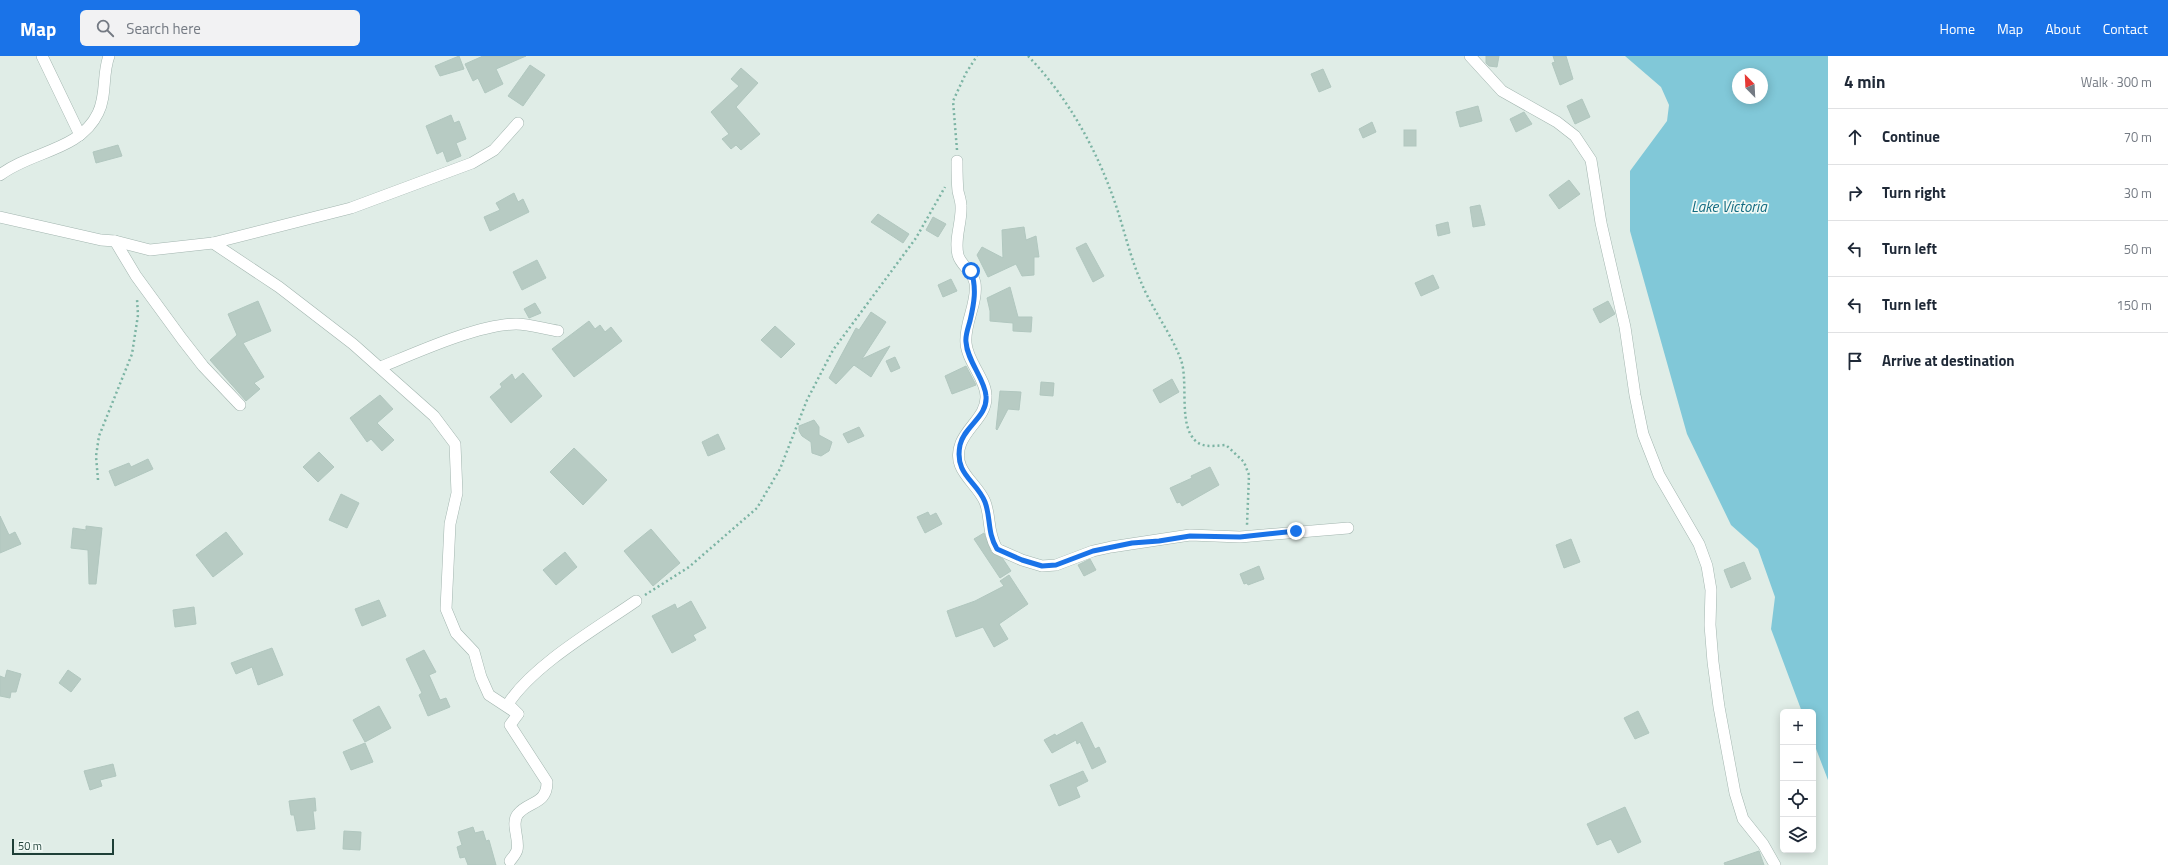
<!DOCTYPE html>
<meta charset="utf-8">
<style>
:root{--surface:#fff;--page:#f2f2f3;--text:#1f2937;--muted:#747a83;--line:#e0e1e3;--accent:#1a73e8}
body{margin:0;font-family:"Titillium Web",sans-serif;background:var(--page);color:var(--text)}
.controls{position:absolute;right:12px;bottom:12px;display:grid;overflow:hidden;border-radius:6px;box-shadow:0 2px 10px #0003}
.controls button{width:36px;height:36px;display:grid;place-items:center;padding:0;border:0;border-bottom:1px solid var(--line);background:var(--surface);color:var(--text);font:20px sans-serif}
.compass{position:absolute;left:1732px;top:12px;width:36px;height:36px;border-radius:50%;background:var(--surface);box-shadow:0 2px 10px #0003;rotate:336deg}
.scale{position:absolute;left:12px;bottom:10px;width:102px;box-sizing:border-box;padding-left:4px;border:2px solid #1e3f37;border-top:0;font-size:11px;line-height:14px;white-space:nowrap;color:#1e3f37;-webkit-text-stroke:3px #f0f9f5;paint-order:stroke}
.stop{position:absolute;width:12px;height:12px;margin:-9px;border:3px solid #1a73e8;border-radius:50%;background:#fff}
.stop.end{background:#1a73e8;border-color:#fff;box-shadow:0 1px 4px #0008}
.list{margin:0;padding:0;list-style:none}
h2{display:flex;justify-content:space-between;align-items:center;height:52px;margin:0;padding:0 16px;font-size:17px}
h2 small{font-size:13px;font-weight:400;color:var(--muted)}
.list li{display:grid;grid-template-columns:26px 1fr auto;gap:12px;align-items:center;box-sizing:border-box;height:56px;padding:0 16px;border-top:1px solid var(--line)}
.list b{display:block;font-size:15px;white-space:nowrap}
.list em{font-size:13px;font-style:normal;color:var(--muted)}
.icon{flex:none;width:22px;height:22px;fill:none;stroke:currentColor;stroke-width:2;stroke-linecap:round;stroke-linejoin:round}
.map{position:relative;flex:none;width:1828px;height:809px;overflow:hidden}
header{display:flex;align-items:center;gap:24px;box-sizing:border-box;height:56px;padding:0 20px;background:var(--accent);color:#fff}
header strong{font-size:19px}
nav{display:flex;gap:22px;margin-inline-start:auto;font-size:14px}
.search{width:280px;height:36px;background:var(--page);display:flex;align-items:center;gap:10px;box-sizing:border-box;padding:0 14px;border-radius:6px;color:var(--muted);font-size:15px}
main{display:flex}
aside{flex:1;background:var(--surface)}
.map>svg:first-child{display:block}
.water{fill:#81c8d8;fill-rule:evenodd}
.building{fill:#b7cbc3;stroke:#b1c7bf}
.lines{fill:none;stroke-linecap:round;stroke-linejoin:round}
.street-casing{stroke:#a2b5af;stroke-width:12}
.path{stroke:#7cb4a4;stroke-width:2.5;stroke-dasharray:2 3;stroke-linecap:butt}
.street{stroke:#fff;stroke-width:11}
.route{stroke:#1a73e8;stroke-width:5}
.labels{text-anchor:middle;dominant-baseline:central;stroke-width:3.5;stroke-linejoin:round;paint-order:stroke}
.water-label{font-size:15px;font-style:italic;fill:#126b81;stroke:#f0f9f5}
</style>
<header>
<strong>Map</strong>
<div class="search"><svg class="icon" aria-label="search" viewBox="0 0 24 24"><circle cx="10" cy="10" r="6"/><path d="M15 15l6 6"/></svg>Search here</div>
<nav><a>Home</a><a>Map</a><a>About</a><a>Contact</a></nav>
</header>
<main>
<div class="map">
<svg width="1828" height="809" viewBox="0 0 1828 809">
<rect width="100%" height="100%" fill="#e0ede7"/>
<path class="water" d="M1625,0H1828V724L1813,685V656H1802L1771,573L1775,541L1758,493L1731,469L1687,378L1630,175V115L1667,65L1669,49L1661,31ZM1738,18H1762V42H1738Z"/>
<g class="building">
<polygon points="459,0 464,13 440,20 435,10"/>
<polygon points="483,0 526,0 496,13 503,28 485,37 478,22 473,25 465,8"/>
<polygon points="1486,0 1499,0 1497,11 1489,10 1486,7"/>
<polygon points="1553,0 1566,0 1573,23 1560,29 1552,7 1555,6"/>
<polygon points="530,9 545,19 523,50 508,40"/>
<polygon points="741,12 758,27 736,51 760,78 741,94 736,89 731,93 722,83 729,78 711,56 739,30 731,23"/>
<polygon points="1323,13 1331,31 1319,36 1311,18"/>
<polygon points="1582,43 1590,61 1575,68 1567,50"/>
<polygon points="1478,50 1482,65 1460,71 1456,56"/>
<polygon points="1524,56 1532,68 1516,76 1510,63"/>
<polygon points="451,59 454,67 459,65 466,83 456,87 461,100 447,106 443,95 437,98 426,70"/>
<polygon points="1372,66 1376,76 1363,82 1359,73"/>
<rect x="1404" y="74" width="12" height="16"/>
<polygon points="118,89 122,100 96,107 93,96"/>
<polygon points="1569,124 1580,138 1559,153 1549,139"/>
<polygon points="514,137 518,146 523,143 529,156 490,175 484,161 500,154 496,147"/>
<polygon points="1480,149 1485,169 1473,171 1470,151"/>
<polygon points="878,158 909,178 903,187 871,166"/>
<polygon points="933,161 946,168 938,181 926,174"/>
<polygon points="1448,166 1450,177 1438,180 1436,169"/>
<polygon points="1024,171 1026,184 1036,180 1039,201 1034,201 1034,219 1022,220 1016,208 988,221 977,199 982,191 1003,202 1002,174"/>
<polygon points="1086,187 1104,220 1093,226 1076,192"/>
<polygon points="537,204 546,222 522,234 513,216"/>
<polygon points="1433,219 1439,232 1421,240 1415,227"/>
<polygon points="951,223 957,235 943,241 938,229"/>
<polygon points="1010,231 1018,261 1032,261 1031,276 1013,275 1013,267 990,265 990,255 987,242"/>
<polygon points="258,245 271,275 243,287 264,321 254,327 260,333 246,345 210,304 237,279 228,258"/>
<polygon points="1608,245 1615,258 1600,267 1593,253"/>
<polygon points="535,247 541,257 529,262 524,253"/>
<polygon points="871,256 886,266 862,303 890,290 871,321 854,309 836,328 829,322 856,272 859,274"/>
<polygon points="589,265 595,273 600,269 605,276 611,271 622,285 574,321 552,293"/>
<polygon points="775,270 795,288 781,302 761,284"/>
<polygon points="895,301 900,312 891,316 886,305"/>
<polygon points="966,310 976,329 952,338 945,320"/>
<polygon points="523,317 542,340 511,367 490,341 502,331 500,328 512,318 515,324"/>
<polygon points="1172,323 1179,336 1160,347 1153,334"/>
<polygon points="1041,326 1054,327 1053,340 1040,339"/>
<polygon points="1000,335 1021,336 1019,354 1008,353 997,374 996,373"/>
<polygon points="380,339 393,353 377,367 394,384 382,395 371,383 367,386 350,362"/>
<polygon points="814,364 819,371 819,379 832,386 829,395 821,400 812,397 811,386 802,380 799,375 799,370"/>
<polygon points="859,371 864,380 848,387 843,378"/>
<polygon points="718,378 725,393 708,400 702,386"/>
<polygon points="574,392 607,424 583,449 550,416"/>
<polygon points="319,396 334,411 318,426 303,411"/>
<polygon points="148,403 153,413 115,430 109,415 129,407 131,411"/>
<polygon points="1210,411 1219,429 1182,450 1180,446 1177,447 1170,432 1192,422 1191,420"/>
<polygon points="341,438 359,447 347,472 329,464"/>
<polygon points="928,456 930,460 936,457 942,468 925,477 917,461"/>
<polygon points="0,460 9,479 15,476 21,488 0,497"/>
<polygon points="86,470 102,472 96,528 89,528 88,494 71,492 73,472 86,474"/>
<polygon points="651,473 680,507 653,530 624,495"/>
<polygon points="226,476 243,498 213,521 196,499"/>
<polygon points="984,477 991,496 1003,503 1011,515 1000,522 974,483"/>
<polygon points="1571,483 1580,506 1564,512 1556,489"/>
<polygon points="565,496 577,511 556,529 543,514"/>
<polygon points="1090,503 1096,514 1084,520 1078,509"/>
<polygon points="1744,506 1751,523 1731,532 1724,514"/>
<polygon points="1259,510 1264,523 1248,529 1247,527 1244,528 1240,518"/>
<polygon points="1009,519 1028,548 999,568 1008,583 994,591 983,571 956,581 947,555 975,545 1004,530 1000,525"/>
<polygon points="379,544 386,560 362,570 355,553"/>
<polygon points="691,545 706,572 693,579 696,584 672,597 652,560 675,548 677,553"/>
<polygon points="194,551 196,568 175,571 173,554"/>
<polygon points="272,592 283,619 258,629 252,611 236,618 231,607"/>
<polygon points="424,594 436,616 429,619 440,644 446,642 450,651 428,660 419,639 422,637 406,603"/>
<polygon points="7,614 21,618 16,636 11,636 10,642 0,640 0,620 5,622"/>
<polygon points="68,614 81,623 71,636 59,627"/>
<polygon points="379,650 391,672 365,686 353,664"/>
<polygon points="1638,655 1649,677 1635,683 1624,662"/>
<polygon points="1082,666 1095,693 1099,691 1106,706 1092,713 1080,686 1077,688 1076,684 1052,697 1044,684 1055,678 1056,680"/>
<polygon points="365,687 373,706 351,714 343,696"/>
<polygon points="113,708 116,720 100,724 102,730 90,734 84,715"/>
<polygon points="1083,715 1088,725 1076,731 1080,741 1059,750 1050,729"/>
<polygon points="315,742 316,755 313,755 315,773 297,775 294,759 291,759 289,745"/>
<polygon points="1625,751 1641,786 1618,797 1611,783 1597,789 1587,768"/>
<polygon points="473,771 475,777 483,775 486,785 489,784 496,809 468,809 465,801 460,802 457,791 462,789 458,776"/>
<polygon points="344,775 361,776 360,794 343,793"/>
<polygon points="1759,795 1764,809 1725,809 1724,807"/>
</g>
<g class="lines">
<defs>
<g id="street">
<polyline points="42,0 80,79"/>
<polyline points="1470,0 1502,35 1557,66 1575,80 1591,104 1601,167 1625,271 1635,339 1643,378 1659,419 1699,488 1707,510 1711,534 1710,569 1713,606 1719,651 1735,737 1743,763 1763,788 1775,809"/>
<path d="M957,105C957,115 957,126 958,135C959,140 961,145 961,150C962,166 954,183 958,199C961,210 973,215 975,227C978,247 964,267 966,287C967,305 986,323 986,340C987,359 968,370 961,387C950,414 977,426 985,446C991,461 987,476 997,493L1022,504L1042,510L1056,509L1093,495L1111,491L1190,479L1240,481L1348,472"/>
<path d="M0,119C31,95 80,95 98,57C107,39 102,18 109,0"/>
<polyline points="0,161 101,184 115,185 150,194 213,187 351,152 472,107 494,94 518,67"/>
<polyline points="115,185 136,220 182,283 203,310 240,349"/>
<polyline points="213,187 279,231 353,288 434,360 455,388 457,437 450,468 446,553 456,577 474,596 481,621 489,639 518,658"/>
<path d="M381,311C415,297 479,268 516,268C529,268 545,273 558,275"/>
<path d="M510,805C512,802 516,798 517,794C520,783 510,767 518,758C528,745 547,749 547,726L510,669L518,658L508,648C533,609 597,572 636,545"/>
</g>
</defs>
<use href="#street" class="street-casing"/>
<g class="path">
<path d="M1028,0C1064,37 1092,85 1110,133C1122,163 1128,196 1141,226C1152,253 1171,277 1181,304C1188,324 1180,361 1191,379C1199,393 1211,390 1226,389L1244,406L1249,419L1247,469"/>
<polyline points="957,94 953,45 966,17 977,0"/>
<polyline points="98,424 96,400 99,380 132,298 138,259 137,243"/>
<polyline points="645,539 689,511 757,452 780,413 807,344 833,294 916,182 945,131"/>
</g>
<use href="#street" class="street"/>
</g>
<g class="lines">
<path class="route" d="M971,215C977,232 974,248 970,265C968,272 965,280 966,286C967,305 985,323 986,340C988,361 964,370 960,389C954,419 977,425 985,446C991,462 987,476 997,493L1022,504L1042,510L1056,509L1093,495L1132,487L1159,485L1190,480L1240,481L1296,475"/>
</g>
<g class="labels">
<g class="water-label">
<text x="1729" y="150">Lake Victoria</text>
</g>
</g>
</svg>
<div class="controls">
<button>+</button>
<button>−</button>
<button><svg class="icon" aria-label="locate" viewBox="0 0 24 24"><circle cx="12" cy="12" r="6"/><path d="M12 2v4M12 18v4M2 12h4M18 12h4"/></svg></button>
<button><svg class="icon" aria-label="layers" viewBox="0 0 24 24"><path d="M12 4l9 5-9 5-9-5zM3 14l9 5 9-5"/></svg></button>
</div>
<svg class="compass" viewBox="-18 -18 36 36"><path d="M0-13l5 13h-10z" fill="#e53935"/><path d="M0 13l5-13h-10z" fill="#747a83"/></svg>
<div class="scale">50 m</div>
<div class="stop" style="left:971px;top:215px"></div>
<div class="stop end" style="left:1296px;top:475px"></div>
</div>
<aside>
<h2>4 min<small>Walk · 300 m</small></h2>
<ul class="list">
<li><svg class="icon" aria-label="ahead" viewBox="0 0 24 24"><path d="M12 20V5M6 11l6-6 6 6"/></svg><div><b>Continue</b></div><em>70 m</em></li>
<li><svg class="icon" aria-label="right" viewBox="0 0 24 24"><path d="M7 20v-9h11M14 6l5 5-5 5"/></svg><div><b>Turn right</b></div><em>30 m</em></li>
<li><svg class="icon" aria-label="left" viewBox="0 0 24 24"><path d="M17 20v-9H6M10 6l-5 5 5 5"/></svg><div><b>Turn left</b></div><em>50 m</em></li>
<li><svg class="icon" aria-label="left" viewBox="0 0 24 24"><path d="M17 20v-9H6M10 6l-5 5 5 5"/></svg><div><b>Turn left</b></div><em>150 m</em></li>
<li><svg class="icon" aria-label="arrive" viewBox="0 0 24 24"><path d="M6 21V4h12l-3 4 3 4H6"/></svg><div><b>Arrive at destination</b></div></li>
</ul>
</aside>
</main>
